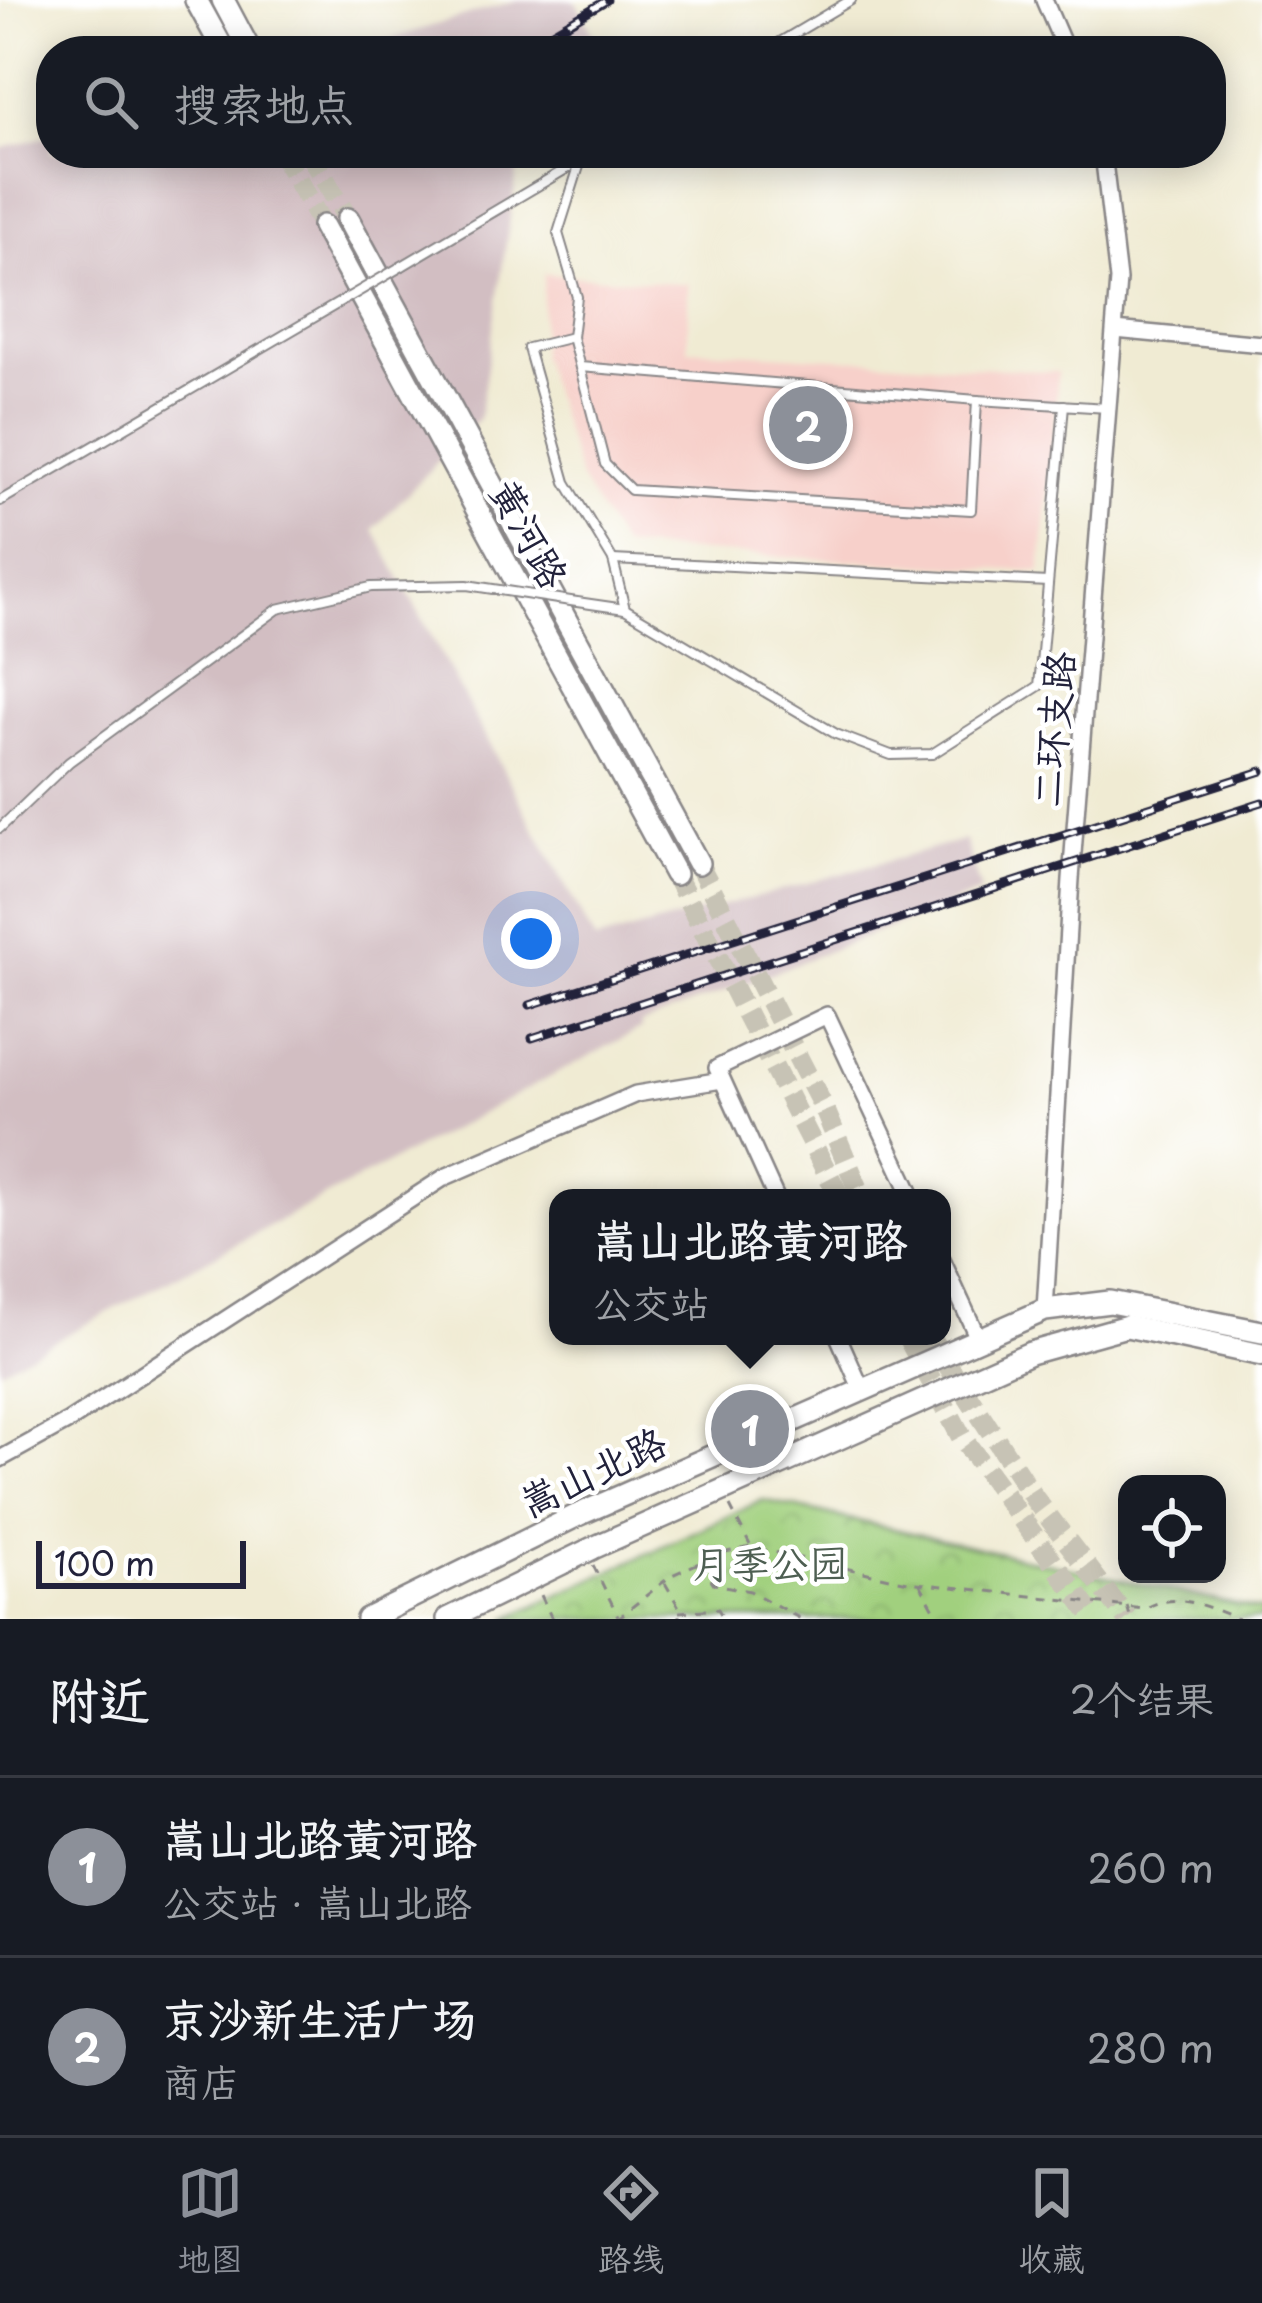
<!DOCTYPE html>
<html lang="zh">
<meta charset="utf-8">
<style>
:root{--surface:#171b24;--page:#20242c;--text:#f1f3f6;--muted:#9ea1a6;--line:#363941;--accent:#8c9099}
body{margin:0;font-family:"Playpen Sans","LXGW WenKai TC",sans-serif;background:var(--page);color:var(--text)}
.controls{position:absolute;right:36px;bottom:36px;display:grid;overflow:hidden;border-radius:24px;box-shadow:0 6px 30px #0003}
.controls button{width:108px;height:108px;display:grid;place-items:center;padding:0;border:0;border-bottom:3px solid var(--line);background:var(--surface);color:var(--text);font:60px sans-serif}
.scale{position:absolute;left:36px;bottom:30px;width:210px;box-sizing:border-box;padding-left:12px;border:6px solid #22223b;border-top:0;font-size:33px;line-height:42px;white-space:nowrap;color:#22223b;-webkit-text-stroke:9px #fff;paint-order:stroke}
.you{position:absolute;left:531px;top:939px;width:42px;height:42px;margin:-30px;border:9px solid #fff;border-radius:50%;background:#1a73e8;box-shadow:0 0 0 18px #1a73e833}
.badge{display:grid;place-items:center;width:78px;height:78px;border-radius:50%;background:var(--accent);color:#fff;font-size:39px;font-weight:700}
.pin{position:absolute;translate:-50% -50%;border:6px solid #fff;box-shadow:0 3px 12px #0006}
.popup{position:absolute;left:549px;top:1189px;width:402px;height:156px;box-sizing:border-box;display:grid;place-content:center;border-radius:24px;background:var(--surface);filter:drop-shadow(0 3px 9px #0005);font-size:39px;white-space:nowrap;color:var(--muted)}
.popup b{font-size:45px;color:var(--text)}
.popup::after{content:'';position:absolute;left:50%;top:100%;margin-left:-24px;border:24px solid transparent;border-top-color:var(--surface)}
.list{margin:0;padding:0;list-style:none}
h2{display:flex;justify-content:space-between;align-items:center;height:156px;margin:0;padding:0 48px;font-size:51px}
h2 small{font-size:39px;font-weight:400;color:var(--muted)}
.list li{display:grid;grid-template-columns:78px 1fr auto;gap:36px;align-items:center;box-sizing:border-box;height:180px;padding:0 48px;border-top:3px solid var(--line)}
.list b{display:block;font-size:45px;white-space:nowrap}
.list p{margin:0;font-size:39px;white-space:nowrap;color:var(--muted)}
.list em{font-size:39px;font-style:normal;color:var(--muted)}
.icon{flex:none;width:66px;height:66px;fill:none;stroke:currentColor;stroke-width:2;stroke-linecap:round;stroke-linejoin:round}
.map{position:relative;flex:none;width:1262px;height:1619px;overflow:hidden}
.search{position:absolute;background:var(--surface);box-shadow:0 6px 30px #0003;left:36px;right:36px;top:36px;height:132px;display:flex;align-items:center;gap:30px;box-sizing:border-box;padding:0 42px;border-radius:48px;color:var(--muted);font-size:45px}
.sheet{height:516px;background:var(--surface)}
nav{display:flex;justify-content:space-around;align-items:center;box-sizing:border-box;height:168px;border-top:3px solid var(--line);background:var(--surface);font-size:33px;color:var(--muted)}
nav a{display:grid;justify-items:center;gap:6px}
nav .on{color:var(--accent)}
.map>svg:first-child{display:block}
.built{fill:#f7d0ca}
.industrial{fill:#d2bec2}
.park{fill:url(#park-crowns);stroke:#62795c;stroke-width:3}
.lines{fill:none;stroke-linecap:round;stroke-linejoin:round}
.secondary-tunnel{stroke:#c7c3b5;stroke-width:21;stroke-dasharray:21 10;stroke-linecap:butt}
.service-casing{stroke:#898687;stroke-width:12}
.minor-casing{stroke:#898687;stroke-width:20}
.secondary-casing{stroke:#898687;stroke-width:26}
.path{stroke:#898687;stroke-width:3;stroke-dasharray:9 9;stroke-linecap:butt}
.service{stroke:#fff;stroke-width:8}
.minor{stroke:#fff;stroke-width:15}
.secondary{stroke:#fff;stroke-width:21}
.rail-casing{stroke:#22223b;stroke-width:9}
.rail{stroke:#fff;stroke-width:4.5;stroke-dasharray:14;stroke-linecap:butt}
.service-bridge-casing{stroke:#898687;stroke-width:12;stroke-linecap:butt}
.service-bridge{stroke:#fff;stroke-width:8}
.labels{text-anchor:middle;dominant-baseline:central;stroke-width:9;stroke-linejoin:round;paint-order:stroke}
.street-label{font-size:39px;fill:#22223b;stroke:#fff}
.park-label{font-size:39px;fill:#4e5f52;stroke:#fff}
</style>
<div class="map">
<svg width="1262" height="1619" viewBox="0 0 1262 1619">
<defs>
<pattern id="park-crowns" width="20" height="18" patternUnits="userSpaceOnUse" patternTransform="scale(3)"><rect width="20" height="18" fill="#a1d07e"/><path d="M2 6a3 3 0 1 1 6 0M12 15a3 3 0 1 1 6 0" fill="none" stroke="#8ab26e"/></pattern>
</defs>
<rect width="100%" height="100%" fill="#fff"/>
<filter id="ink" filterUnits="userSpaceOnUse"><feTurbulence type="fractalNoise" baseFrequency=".00833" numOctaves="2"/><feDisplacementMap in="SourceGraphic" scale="24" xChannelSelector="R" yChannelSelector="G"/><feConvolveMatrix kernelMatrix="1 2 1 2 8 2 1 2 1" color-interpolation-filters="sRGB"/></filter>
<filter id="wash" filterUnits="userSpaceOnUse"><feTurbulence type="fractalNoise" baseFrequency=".004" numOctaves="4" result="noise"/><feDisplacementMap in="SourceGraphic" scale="48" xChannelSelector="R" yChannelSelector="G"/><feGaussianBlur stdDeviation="2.7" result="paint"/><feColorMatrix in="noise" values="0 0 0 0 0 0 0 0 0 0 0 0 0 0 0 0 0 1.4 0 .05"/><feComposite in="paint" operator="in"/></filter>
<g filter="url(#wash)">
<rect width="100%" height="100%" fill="#f0ebd3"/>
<polygon class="built" points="544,274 688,284 688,349 1058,372 1041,572 622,547 580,479 540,355"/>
<g class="industrial">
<polygon points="517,0 575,0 600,46 593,51 351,51"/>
<polygon points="51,135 51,153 520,153 479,418 374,529 595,941 965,840 981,892 640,1024 642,1028 0,1370 0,149"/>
</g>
<polygon class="park" points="763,1500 1262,1611 1262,1619 506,1619"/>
</g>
<g filter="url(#ink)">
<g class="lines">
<g class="secondary-tunnel">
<polyline points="282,153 323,226"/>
<polyline points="309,153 348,219"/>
<polyline points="698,863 824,1108 862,1198"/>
<polyline points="675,874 840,1198"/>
<polyline points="907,1336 962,1438 1095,1619"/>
<polyline points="929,1336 1034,1498 1127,1619"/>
</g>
<defs>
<g id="service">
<polyline points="765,51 851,0"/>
<polyline points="581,160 558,233 577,297 572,337 605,464 631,490 971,510 977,400 1108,408"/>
<polyline points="402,266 593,153"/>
<polyline points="572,337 528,348 566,482 613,560 625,609"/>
<polyline points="580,367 977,400"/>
<polyline points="0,501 349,297"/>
<polyline points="613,560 1048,582"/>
<polyline points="577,602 625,609 836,734 891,755 932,754 1039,686 1064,405"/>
<polyline points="0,828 69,762 278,609 371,587 467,585 506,591"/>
</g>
<g id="minor">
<polyline points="1044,0 1066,51"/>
<polyline points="1115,330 1262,344"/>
<polyline points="776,1198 717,1068 827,1015 913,1198"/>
<polyline points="942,1260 978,1338"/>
<polyline points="1045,1310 1071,879 1118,280 1103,153"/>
<polyline points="838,1336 861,1388"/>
<polyline points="0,1459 69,1421 445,1177 636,1094 722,1080"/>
</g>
<g id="secondary">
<polyline points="196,0 224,51"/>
<polyline points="223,0 250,51"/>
<polyline points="348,219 698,863"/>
<polyline points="323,226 675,874"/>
<polyline points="367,1619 578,1515 1045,1310 1110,1302 1262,1332"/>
<polyline points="448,1619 593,1548 1030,1353 1127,1326 1262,1355"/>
</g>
</defs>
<use href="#service" class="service-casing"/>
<use href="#minor" class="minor-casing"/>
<use href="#secondary" class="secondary-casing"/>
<g class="path">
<polyline points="730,1506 750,1545"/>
<polyline points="701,1564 714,1584 750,1591 801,1619"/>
<polyline points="593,1565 618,1616"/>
<polyline points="665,1583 679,1607 679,1619"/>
<polyline points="920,1584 940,1619"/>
<polyline points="541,1595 552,1619"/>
<polyline points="1127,1606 1131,1619"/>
<polyline points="679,1612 718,1609 724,1619"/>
<path d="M617,1619L672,1575L721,1553L751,1547L908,1582L1145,1609C1174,1590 1208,1607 1238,1619"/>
</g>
<use href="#service" class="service"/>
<use href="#minor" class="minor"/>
<use href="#secondary" class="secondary"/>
<defs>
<g id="rail">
<polyline points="520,51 607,0"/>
<polyline points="530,1005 1262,771"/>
<polyline points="532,1038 1262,802"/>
</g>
</defs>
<use href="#rail" class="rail-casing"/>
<use href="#rail" class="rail"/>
<defs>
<g id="service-bridge">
<polyline points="349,297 402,266"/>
<polyline points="506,591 577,602"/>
</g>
</defs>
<use href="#service-bridge" class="service-bridge-casing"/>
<use href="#service-bridge" class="service-bridge"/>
</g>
</g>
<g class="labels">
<g class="street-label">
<text transform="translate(531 533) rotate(61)">黄河路</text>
<text transform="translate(1051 729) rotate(-85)">二环支路</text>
<text transform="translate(592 1470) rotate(-25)">嵩山北路</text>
</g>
<g class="park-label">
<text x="770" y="1561">月季公园</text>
</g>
</g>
</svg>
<div class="controls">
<button><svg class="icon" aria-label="locate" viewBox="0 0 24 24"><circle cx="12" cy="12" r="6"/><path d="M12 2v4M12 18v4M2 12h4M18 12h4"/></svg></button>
</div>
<div class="scale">100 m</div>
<div class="you"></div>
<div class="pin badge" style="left:750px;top:1429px">1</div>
<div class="popup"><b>嵩山北路黄河路</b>公交站</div>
<div class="pin badge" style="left:808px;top:425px">2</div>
<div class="search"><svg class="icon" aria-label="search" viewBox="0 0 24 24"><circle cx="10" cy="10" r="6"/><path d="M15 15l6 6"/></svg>搜索地点</div>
</div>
<section class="sheet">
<h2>附近<small>2个结果</small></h2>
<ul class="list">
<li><span class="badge">1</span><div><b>嵩山北路黄河路</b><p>公交站 · 嵩山北路</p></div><em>260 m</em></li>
<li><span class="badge">2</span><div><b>京沙新生活广场</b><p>商店</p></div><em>280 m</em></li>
</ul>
</section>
<nav>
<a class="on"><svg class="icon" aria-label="map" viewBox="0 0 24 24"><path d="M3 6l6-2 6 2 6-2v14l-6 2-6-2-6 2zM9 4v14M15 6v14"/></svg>地图</a>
<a><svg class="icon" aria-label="directions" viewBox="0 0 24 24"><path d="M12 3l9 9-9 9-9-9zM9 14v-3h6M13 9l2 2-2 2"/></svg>路线</a>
<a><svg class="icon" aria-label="saved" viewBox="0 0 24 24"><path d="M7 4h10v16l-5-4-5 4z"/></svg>收藏</a>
</nav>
